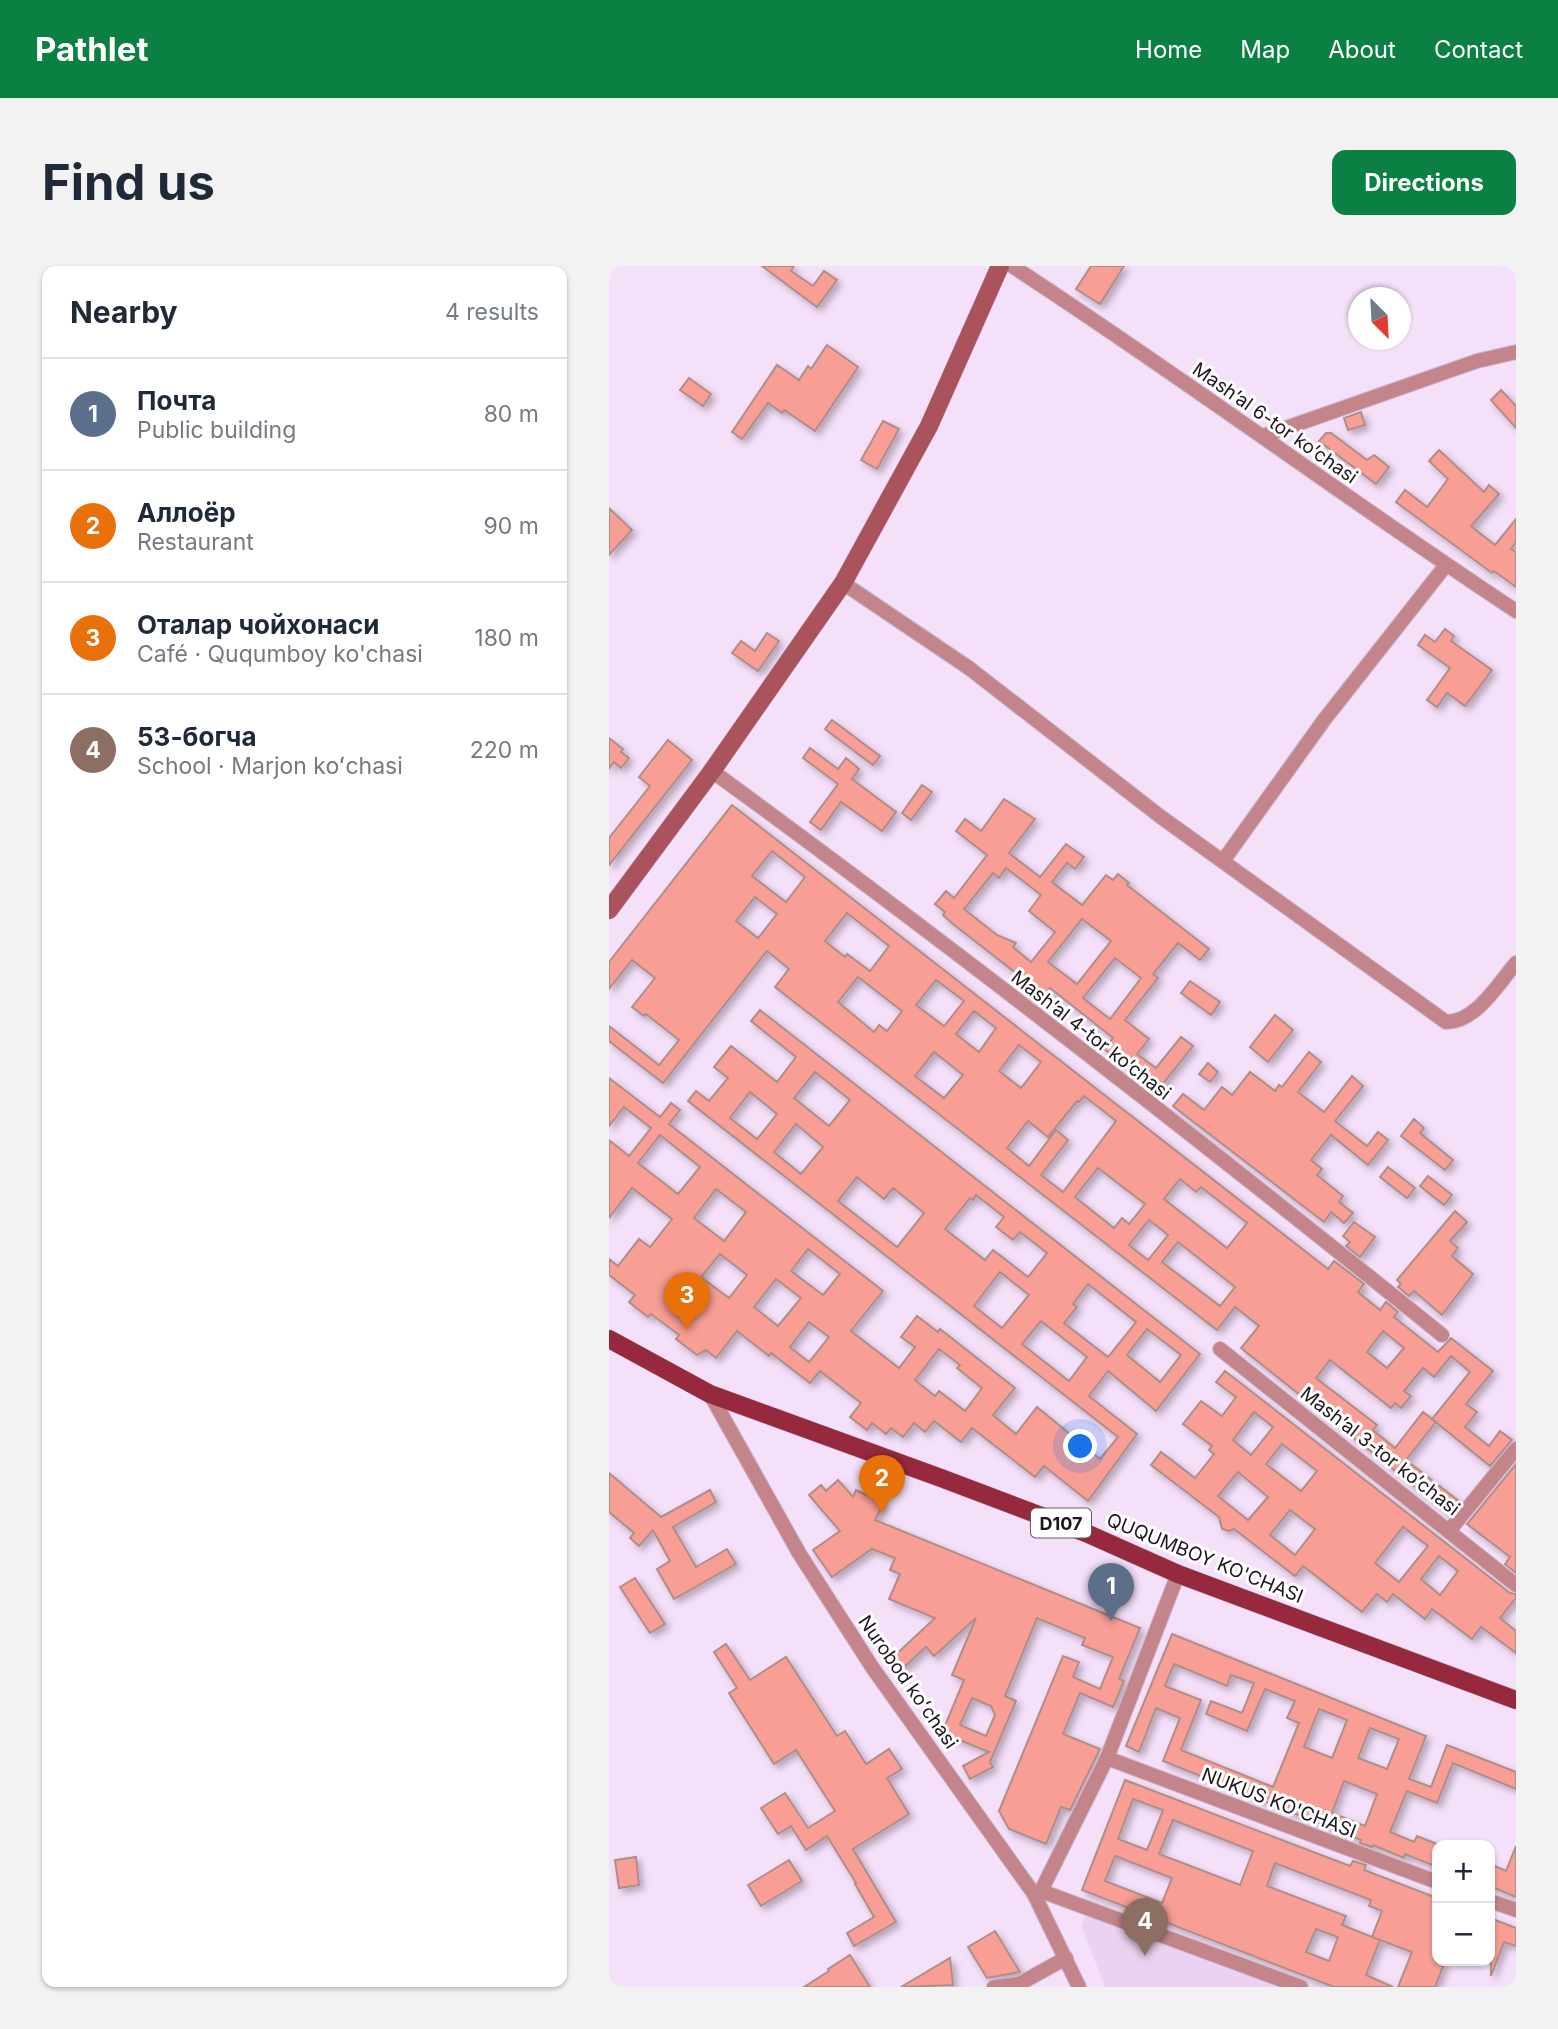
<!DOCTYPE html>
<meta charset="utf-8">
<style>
:root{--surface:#fff;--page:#f2f2f3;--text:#1f2937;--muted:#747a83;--line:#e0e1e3;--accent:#0b8043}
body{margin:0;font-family:Inter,sans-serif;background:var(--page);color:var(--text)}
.controls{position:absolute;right:21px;bottom:21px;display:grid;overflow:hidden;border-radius:14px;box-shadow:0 2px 5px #0004}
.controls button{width:63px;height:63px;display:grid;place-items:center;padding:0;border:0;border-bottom:2px solid var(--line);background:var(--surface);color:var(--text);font:35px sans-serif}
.compass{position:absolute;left:739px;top:21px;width:63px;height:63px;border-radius:50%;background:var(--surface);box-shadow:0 2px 5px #0004;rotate:156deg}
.you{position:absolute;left:472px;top:1181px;width:24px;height:24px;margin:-18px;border:5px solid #fff;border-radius:50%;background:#1a73e8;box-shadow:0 0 0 10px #1a73e833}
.badge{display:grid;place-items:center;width:46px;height:46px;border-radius:50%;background:var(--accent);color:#fff;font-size:23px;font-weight:700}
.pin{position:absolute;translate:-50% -58px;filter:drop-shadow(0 2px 4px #0008)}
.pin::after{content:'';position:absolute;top:37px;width:24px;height:21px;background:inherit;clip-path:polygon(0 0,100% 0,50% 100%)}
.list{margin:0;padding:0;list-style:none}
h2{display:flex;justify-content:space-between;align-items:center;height:91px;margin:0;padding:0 28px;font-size:30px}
h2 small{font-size:23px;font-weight:400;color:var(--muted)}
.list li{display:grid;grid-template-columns:46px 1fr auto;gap:21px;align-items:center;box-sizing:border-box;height:112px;padding:0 28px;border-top:2px solid var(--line)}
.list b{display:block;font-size:26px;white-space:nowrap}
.list p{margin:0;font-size:23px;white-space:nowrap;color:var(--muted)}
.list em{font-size:23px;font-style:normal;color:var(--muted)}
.map{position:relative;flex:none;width:907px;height:1721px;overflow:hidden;border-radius:14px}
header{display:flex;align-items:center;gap:42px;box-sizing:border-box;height:98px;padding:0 35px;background:var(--accent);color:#fff}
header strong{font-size:33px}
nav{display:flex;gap:38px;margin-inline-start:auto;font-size:24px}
.intro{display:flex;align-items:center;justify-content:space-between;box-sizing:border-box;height:168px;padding:0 42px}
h1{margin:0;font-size:49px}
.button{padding:18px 32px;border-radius:14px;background:var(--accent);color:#fff;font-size:24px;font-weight:700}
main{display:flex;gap:42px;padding:0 42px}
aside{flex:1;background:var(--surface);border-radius:14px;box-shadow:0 2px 5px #0004}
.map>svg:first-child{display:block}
.built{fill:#ecd2f2}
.building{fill:#f89e95;stroke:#af8d88;stroke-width:2;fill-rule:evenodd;filter:url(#shadow)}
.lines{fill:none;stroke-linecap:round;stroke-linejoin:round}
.street-casing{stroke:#cebcd3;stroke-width:16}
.secondary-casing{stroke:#cebcd3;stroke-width:19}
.primary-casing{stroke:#cebcd3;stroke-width:19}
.street{stroke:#c38589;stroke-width:14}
.secondary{stroke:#aa535c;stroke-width:18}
.primary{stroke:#96293d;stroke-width:18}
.labels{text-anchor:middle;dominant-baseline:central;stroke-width:6;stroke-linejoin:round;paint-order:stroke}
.shield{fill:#fff;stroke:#625c62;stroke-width:2}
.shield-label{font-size:18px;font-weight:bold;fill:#1e161f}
.street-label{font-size:19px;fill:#1e161f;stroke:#fff}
</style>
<header>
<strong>Pathlet</strong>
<nav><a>Home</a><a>Map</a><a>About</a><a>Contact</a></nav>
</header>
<div class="intro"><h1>Find us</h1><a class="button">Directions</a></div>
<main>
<aside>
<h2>Nearby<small>4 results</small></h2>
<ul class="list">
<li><span class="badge" style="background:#5c6f8a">1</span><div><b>Почта</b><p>Public building</p></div><em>80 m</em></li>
<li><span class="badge" style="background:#e8710a">2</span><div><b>Аллоёр</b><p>Restaurant</p></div><em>90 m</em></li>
<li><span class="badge" style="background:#e8710a">3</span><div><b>Оталар чойхонаси</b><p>Café · Ququmboy ko'chasi</p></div><em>180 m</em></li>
<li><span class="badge" style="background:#8d6e63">4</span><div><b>53-богча</b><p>School · Marjon koʻchasi</p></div><em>220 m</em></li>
</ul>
</aside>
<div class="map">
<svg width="907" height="1721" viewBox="0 0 907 1721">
<defs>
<filter id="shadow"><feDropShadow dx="4" dy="4" stdDeviation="3.5" flood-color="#0004"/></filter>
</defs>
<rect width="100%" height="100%" fill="#f5e0fa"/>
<polygon class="built" points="478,1648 669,1721 496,1721 472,1659"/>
<g class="building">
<polygon points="153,0 185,0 182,5 204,20 215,5 228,14 208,41"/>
<polygon points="482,0 515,0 491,38 467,23"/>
<polygon points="218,79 249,101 206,165 175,144 173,147 159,137 133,173 123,166 168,99 190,114 199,100 202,103"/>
<polygon points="80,112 102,128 94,140 71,124"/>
<polygon points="892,124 907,140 907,162 882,134"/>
<polygon points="752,146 756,159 739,164 735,152"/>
<polygon points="274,155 290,163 268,203 252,194"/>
<polygon points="717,167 722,167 758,194 765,189 780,201 767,218 710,175"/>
<polygon points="830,184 875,226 880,219 890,228 862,260 886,279 907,253 907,276 902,283 907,286 907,321 885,305 883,307 787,236 796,224 818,241 839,213 820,195"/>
<polygon points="0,242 23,264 0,289"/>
<polygon points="836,363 845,370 842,375 883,404 856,440 838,427 828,441 818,434 841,402 809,379 816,369 826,376"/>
<polygon points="158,367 170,375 149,405 123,387 132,375 146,385"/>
<polygon points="223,454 271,490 264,499 216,463"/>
<polygon points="0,472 14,483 12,486 20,492 12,502 5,496 0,503"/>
<polygon points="59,474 83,494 0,599 0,572 41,520 30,511"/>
<polygon points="201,482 229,503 237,492 250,503 243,513 287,546 273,565 232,536 212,564 201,556 229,518 194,492"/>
<polygon points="313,519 323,526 302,554 293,547"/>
<path d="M395,533L426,553L400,587L431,611L457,578L475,591L466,603L458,597L443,616L473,639L497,609L504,614L509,608L520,617L518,619L600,683L591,694L569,677L544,708L549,712L516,754L540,773L528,788L547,802L572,771L584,780L548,825L495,783L504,772L441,722L432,734L418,723L421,718L344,658L334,649L336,646L326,638L337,625L345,632L378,589L347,565L356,553L372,565ZM397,602L432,629L420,645L446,666L422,696L404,681L407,677L388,669L355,643L384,607L390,612ZM473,653L502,675L468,718L439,696ZM506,692L532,712L501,753L474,732Z"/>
<path d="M123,539L719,1003L725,995L755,1018L749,1026L771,1044L777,1036L789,1046L785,1051L829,1086L842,1072L884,1105L857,1138L868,1146L856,1161L880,1180L891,1165L903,1174L881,1200L823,1153L861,1106L842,1090L825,1111L814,1102L795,1125L802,1130L792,1142L786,1137L782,1142L721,1094L707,1112L768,1159L764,1164L786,1182L814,1146L827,1156L797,1194L851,1236L843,1246L839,1247L632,1082L650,1060L626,1041L608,1064L166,721L180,703L158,685L54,817L0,775V760L50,799L70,774L37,748L35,750L23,741L46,712L23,694L0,723V696ZM163,585L196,611L177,636L143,610ZM146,631L168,648L149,672L127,655ZM238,647L280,680L261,705L238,688L236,691L216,675ZM249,711L293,745L278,765L270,759L265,766L229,736ZM327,714L355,735L335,760L307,739ZM365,745L387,762L370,786L347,768ZM410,779L432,796L412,822L390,805ZM325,786L354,809L335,832L306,810ZM475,830L507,855L454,926L432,909L459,874L447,864L420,900L398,882L419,855L439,871L468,835L470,836ZM489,902L536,938L520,958L513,952L505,962L466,931ZM571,913L587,926L592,921L638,957L618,982L555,933ZM540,954L559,969L539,994L520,979ZM569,976L626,1021L611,1040L553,996ZM774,1065L795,1082L778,1102L758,1086Z"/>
<polygon points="581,715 611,736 602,749 572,727"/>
<path d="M151,744L591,1088L547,1145L499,1105L480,1130L528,1168L479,1235L435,1200L426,1211L363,1162L352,1176L325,1155L316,1166L305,1157L294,1171L282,1162L277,1168L263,1157L258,1164L241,1151L252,1137L211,1105L201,1117L162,1087L160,1090L128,1065L107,1092L97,1084L88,1089L67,1073L70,1069L42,1048L39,1051L20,1036L26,1029L0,1009V993L9,1000L30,973L41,981L63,953L23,922L0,952V874L20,890L42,862L15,841L0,860V812L51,851L62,837L71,844L60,858L274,1025L242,1065L290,1102L306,1081L292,1071L308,1050L329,1066L331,1063L406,1122L384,1149L407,1168L428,1141L491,1193L509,1171L79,835L87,825L100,835L119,812L105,801L122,780L168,816L187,791L142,755ZM206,806L241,834L220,860L185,832ZM141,826L168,848L148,873L121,852ZM187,858L214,881L192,908L165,886ZM51,869L91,901L69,928L29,897ZM248,911L275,933L284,922L315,947L288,981L229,935ZM107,923L137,946L115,975L85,952ZM367,929L395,951L387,961L404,974L411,966L438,987L419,1011L384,984L376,994L336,963L361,932L364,934ZM199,983L231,1008L214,1029L182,1005ZM111,988L138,1009L120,1032L92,1011ZM391,1006L420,1029L393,1062L365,1040ZM167,1013L192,1032L169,1060L145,1041ZM479,1018L527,1056L499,1091L455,1057L468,1041L464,1038ZM432,1055L478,1091L460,1115L413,1078ZM200,1056L220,1071L200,1096L181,1081ZM538,1063L572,1089L551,1116L518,1089ZM330,1083L351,1099L348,1102L373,1122L356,1145L330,1125L326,1130L306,1114Z"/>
<polygon points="666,749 684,764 659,796 641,781"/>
<polygon points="700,786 712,796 689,826 715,846 743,810 754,820 726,855 758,880 769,866 779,874 759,899 722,869 702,894 713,903 708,909 734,930 730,936 744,947 735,957 722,946 715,956 564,840 574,828 595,844 613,821 623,829 641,806 666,825 670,819 673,821"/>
<polygon points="599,797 609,806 601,816 590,808"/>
<polygon points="805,853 815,862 811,867 844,894 836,904 792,870"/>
<polygon points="779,901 806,922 798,932 771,911"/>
<polygon points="819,910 843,929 835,939 811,920"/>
<polygon points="846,945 858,956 841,975 849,982 843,990 864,1008 833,1049 805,1025 800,1030 789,1021 792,1018 788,1014"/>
<polygon points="745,956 766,971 751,991 737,980 741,976 734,970"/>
<path d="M616,1105L901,1327L907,1328V1332L891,1352L907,1365V1387L872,1361L863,1373L823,1343L816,1353L784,1328L778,1336L768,1328L753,1346L694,1300L686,1310L625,1263L620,1265L613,1263L610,1251L542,1199L552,1186L586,1212L605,1188L600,1184L603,1180L574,1158L592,1135L613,1150L627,1131L607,1116ZM645,1146L664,1161L642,1189L624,1174ZM673,1178L708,1205L692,1225L657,1198ZM629,1206L659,1231L639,1254L609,1230ZM681,1244L706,1263L686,1289L661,1269ZM794,1261L819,1280L790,1316L766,1297ZM830,1290L849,1305L831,1329L812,1313Z"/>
<polygon points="907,1198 907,1307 896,1298 901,1291 858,1258"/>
<polygon points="0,1207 52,1251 101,1224 107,1236 64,1261 87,1301 118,1283 127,1298 65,1333 48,1303 61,1295 44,1264 30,1280 21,1272 25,1267 0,1246"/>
<path d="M229,1214L244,1231L247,1224L275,1237L266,1254L531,1362L510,1413L515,1415L504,1441L471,1427L454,1468L491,1483L461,1544L452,1541L437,1578L400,1563L390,1545L454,1390L470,1396L464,1411L491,1423L504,1391L473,1379L476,1372L428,1352L396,1430L407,1435L381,1496L384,1501L361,1513L354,1500L380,1486L333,1467L355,1414L343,1409L367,1352L325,1390L317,1381L292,1404L282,1393L326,1352L280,1333L291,1308L281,1304L286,1292L263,1283L223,1311L204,1284L231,1265L200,1229L212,1219L217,1225ZM363,1432L382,1440L386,1449L377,1470L351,1459Z"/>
<polygon points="26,1312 56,1358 41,1367 11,1321"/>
<path d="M563,1368L817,1470L800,1513L822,1521L838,1479L907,1506V1523L844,1497L828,1537L798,1525L781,1566L805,1576L808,1570L828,1578V1601L796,1588L795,1592L764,1579L763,1581L751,1577L752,1574L554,1495L571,1452L547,1442L530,1486L517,1480ZM565,1398L618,1420L622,1409L645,1417L633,1447L602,1435L597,1448L638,1465L656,1423L686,1435L678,1452L690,1457L664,1521L572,1484L592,1434L556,1420ZM710,1443L738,1454L723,1492L695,1481ZM761,1462L790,1473L778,1503L749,1492ZM735,1515L768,1528L756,1560L723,1547Z"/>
<polygon points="117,1378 141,1414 177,1391 228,1470 236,1465 257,1498 280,1483 293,1503 278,1512 300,1548 244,1583 287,1656 245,1680 238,1667 265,1651 246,1618 247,1617 218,1570 197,1584 182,1560 169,1568 152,1542 176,1527 199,1562 226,1545 187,1484 165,1498 120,1427 128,1422 105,1386"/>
<path d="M516,1514L741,1600L744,1595L757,1599L755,1604L828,1632V1696L835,1698L826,1721H789L803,1686L763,1671L773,1645L760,1640L762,1634L666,1597L658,1620L737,1650L733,1659L771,1674L757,1709L784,1721H725L473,1624ZM524,1533L554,1544L538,1584L509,1573ZM564,1554L644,1585L631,1619L550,1588ZM506,1590L563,1612L553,1637L496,1615ZM707,1663L729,1671L720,1695L697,1686Z"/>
<polygon points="907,1580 907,1631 881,1620 881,1598 897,1605"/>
<polygon points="27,1591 30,1619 10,1622 6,1594"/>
<polygon points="180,1594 193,1615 152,1640 139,1619"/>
<polygon points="881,1652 907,1662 907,1680 895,1676 882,1710"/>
<polygon points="386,1665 411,1706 378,1712 359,1681"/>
<polygon points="241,1689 261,1721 195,1721 220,1705 219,1703"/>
<polygon points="341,1692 344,1719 292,1721"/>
</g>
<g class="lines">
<defs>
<g id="street">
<path d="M403,0C574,111 737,233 907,345"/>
<polyline points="654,170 868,95 907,86"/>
<path d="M234,317L360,402L552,551L837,756C867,756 889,718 907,697"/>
<path d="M103,505C351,686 594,876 833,1069"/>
<polyline points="614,595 715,454 837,299"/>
<polyline points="611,1083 907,1319"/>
<polyline points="101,1128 190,1287 263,1401 425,1628 470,1721"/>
<polyline points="840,1265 907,1183"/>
<polyline points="498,1492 828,1616"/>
<polyline points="432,1625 692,1721"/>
<polyline points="425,1628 432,1625 498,1492 569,1308"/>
<polyline points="881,1635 907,1644"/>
<polyline points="385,1721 410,1718 457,1692"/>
</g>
<polyline id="secondary" points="0,644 103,505 234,317 320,160 391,0"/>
<polyline id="primary" points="0,1073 101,1128 332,1212 477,1267 569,1308 907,1434"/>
</defs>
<use href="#street" class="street-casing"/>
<use href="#secondary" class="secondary-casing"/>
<use href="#primary" class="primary-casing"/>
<use href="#street" class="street"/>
<use href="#secondary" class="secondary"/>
<use href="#primary" class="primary"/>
</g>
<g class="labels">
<rect class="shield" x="422" y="1242.5" width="60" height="29" rx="5"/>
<g class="shield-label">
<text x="452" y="1257">D107</text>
</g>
<g class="street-label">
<text transform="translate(666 157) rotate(35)">Mashʼal 6-tor koʼchasi</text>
<text transform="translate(482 769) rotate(38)">Mashʼal 4-tor koʼchasi</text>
<text transform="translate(771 1185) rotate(38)">Mashʼal 3-tor koʼchasi</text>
<text transform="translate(596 1292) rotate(22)">QUQUMBOY KO'CHASI</text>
<text transform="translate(299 1416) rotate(55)">Nurobod koʻchasi</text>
<text transform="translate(670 1537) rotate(21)">NUKUS KO'CHASI</text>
</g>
</g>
</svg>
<div class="controls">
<button>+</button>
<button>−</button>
</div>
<svg class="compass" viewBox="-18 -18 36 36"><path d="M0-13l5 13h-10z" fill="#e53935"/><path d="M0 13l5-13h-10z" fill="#747a83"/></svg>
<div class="you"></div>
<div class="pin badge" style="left:502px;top:1355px;background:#5c6f8a">1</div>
<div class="pin badge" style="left:273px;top:1247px;background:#e8710a">2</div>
<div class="pin badge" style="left:78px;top:1064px;background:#e8710a">3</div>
<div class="pin badge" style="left:536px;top:1690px;background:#8d6e63">4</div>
</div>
</main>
